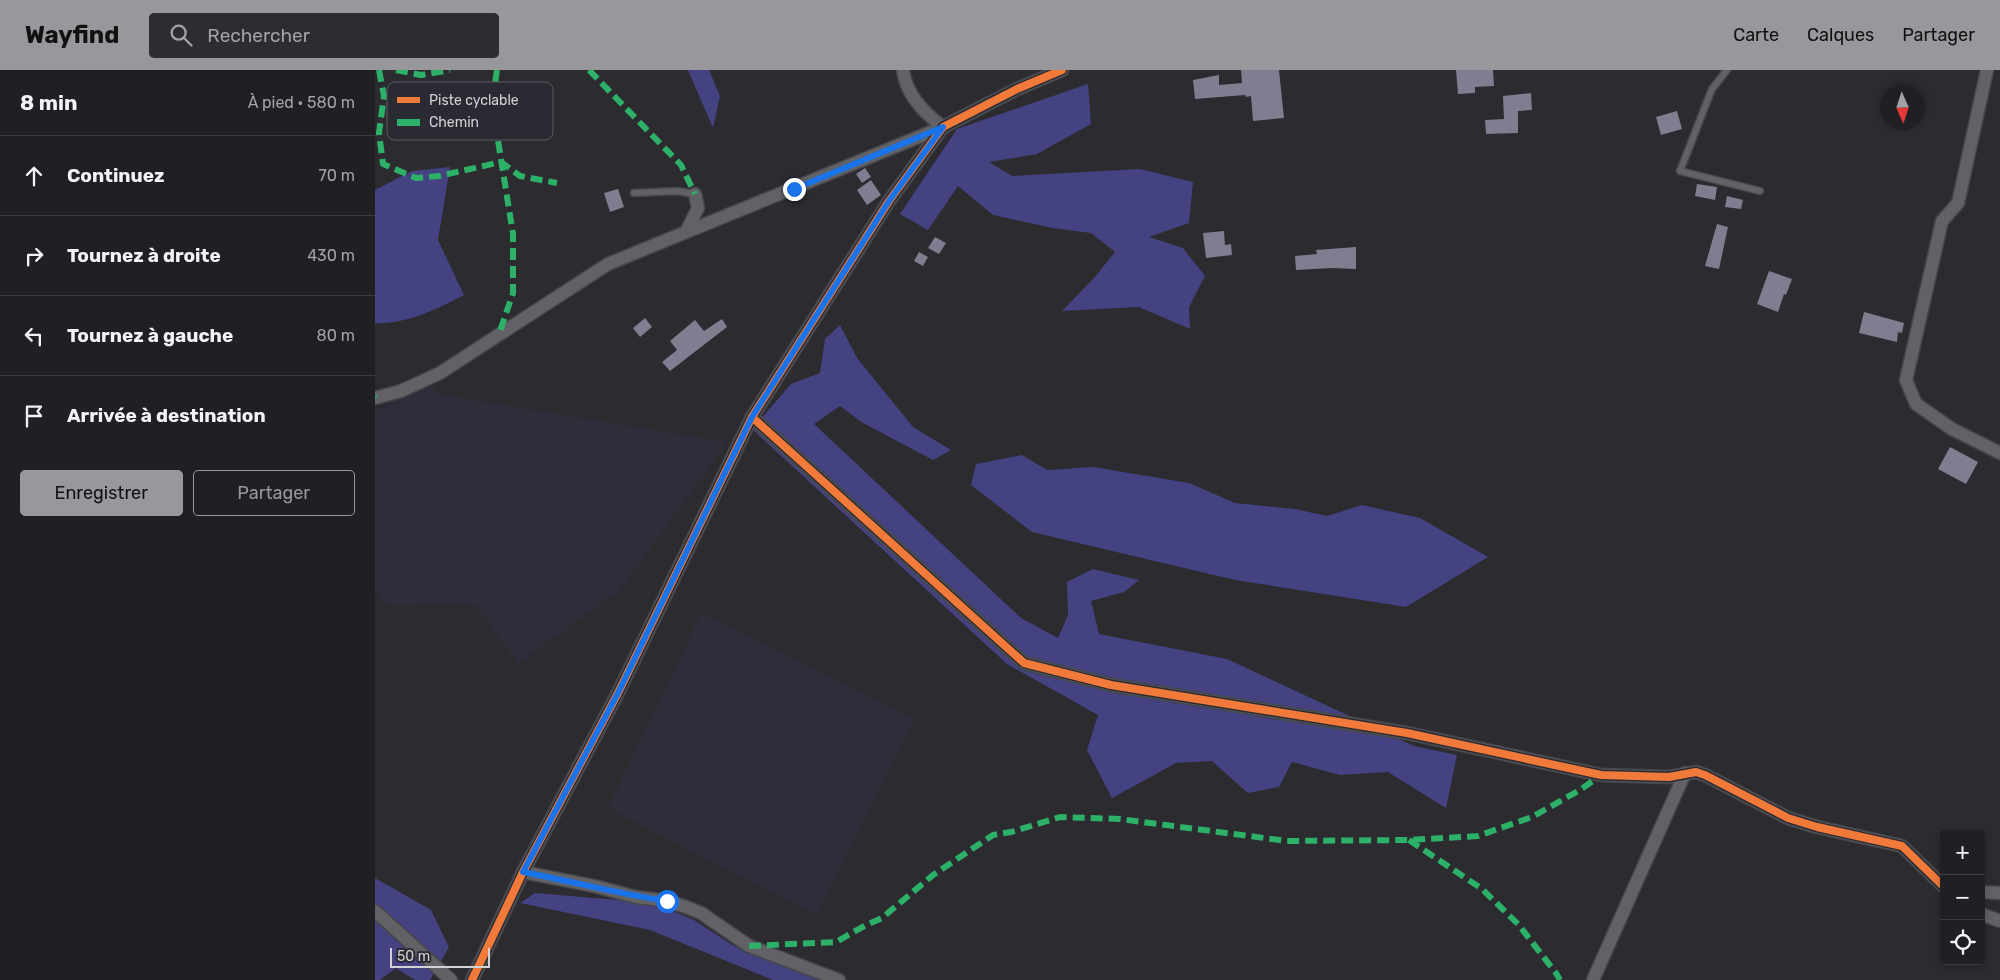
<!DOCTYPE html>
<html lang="fr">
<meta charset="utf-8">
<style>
:root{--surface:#202024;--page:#2d2d31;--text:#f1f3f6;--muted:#a2a3a6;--line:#3d3e41;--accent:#97979c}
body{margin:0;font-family:Rubik,sans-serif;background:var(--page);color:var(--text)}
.controls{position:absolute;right:15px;bottom:15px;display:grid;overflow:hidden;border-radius:5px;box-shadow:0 2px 8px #0003}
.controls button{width:45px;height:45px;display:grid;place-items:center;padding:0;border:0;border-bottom:1px solid var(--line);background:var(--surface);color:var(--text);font:25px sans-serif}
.compass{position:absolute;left:1505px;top:15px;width:45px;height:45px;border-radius:50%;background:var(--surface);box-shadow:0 2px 8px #0003;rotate:177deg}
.scale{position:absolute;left:15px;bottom:12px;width:100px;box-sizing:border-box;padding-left:5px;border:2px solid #d1d1d6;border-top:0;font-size:14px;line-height:18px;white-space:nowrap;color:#d1d1d6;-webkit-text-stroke:4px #292a32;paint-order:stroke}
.stop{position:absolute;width:15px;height:15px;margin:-11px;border:4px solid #1a73e8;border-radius:50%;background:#fff}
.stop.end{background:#1a73e8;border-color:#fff;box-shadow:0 1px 5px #0008}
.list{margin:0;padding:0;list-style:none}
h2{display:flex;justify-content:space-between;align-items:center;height:65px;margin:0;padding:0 20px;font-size:21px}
h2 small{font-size:16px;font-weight:400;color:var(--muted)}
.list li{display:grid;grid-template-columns:32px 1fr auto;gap:15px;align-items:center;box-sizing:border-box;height:80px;padding:0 20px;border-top:1px solid var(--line)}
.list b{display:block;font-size:19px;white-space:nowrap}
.list em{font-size:16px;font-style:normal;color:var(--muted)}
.actions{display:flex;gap:10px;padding:15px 20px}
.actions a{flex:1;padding:11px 0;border:1px solid var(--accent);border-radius:5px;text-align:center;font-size:18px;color:var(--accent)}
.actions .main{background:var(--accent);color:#111}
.icon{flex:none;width:28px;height:28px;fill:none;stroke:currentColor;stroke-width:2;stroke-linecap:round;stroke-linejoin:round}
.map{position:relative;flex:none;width:1625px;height:910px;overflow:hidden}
header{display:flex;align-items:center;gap:30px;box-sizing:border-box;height:70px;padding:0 25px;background:var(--accent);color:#111}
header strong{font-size:24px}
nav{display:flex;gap:28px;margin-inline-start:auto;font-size:18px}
.search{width:350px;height:45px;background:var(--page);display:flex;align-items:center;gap:12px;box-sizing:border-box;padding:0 18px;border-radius:5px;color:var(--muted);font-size:19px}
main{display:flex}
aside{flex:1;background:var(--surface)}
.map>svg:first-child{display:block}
.built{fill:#2e2e3a}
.green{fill:#454282}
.building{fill:#7e7e90}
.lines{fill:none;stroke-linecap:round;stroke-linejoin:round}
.service-casing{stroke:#45464a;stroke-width:9}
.minor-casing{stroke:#45464a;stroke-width:15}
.service{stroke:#626266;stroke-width:6}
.minor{stroke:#626266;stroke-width:12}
.quiet{stroke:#2db169;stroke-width:6;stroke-dasharray:12 6;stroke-linecap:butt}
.cycleway-casing{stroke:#292a32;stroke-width:11}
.cycleway{stroke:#f17a3a;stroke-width:8}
.route{stroke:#1a73e8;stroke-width:6}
.key{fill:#292a32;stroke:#5b5c63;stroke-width:1}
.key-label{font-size:14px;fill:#d1d1d6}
</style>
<header>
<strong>Wayfind</strong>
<div class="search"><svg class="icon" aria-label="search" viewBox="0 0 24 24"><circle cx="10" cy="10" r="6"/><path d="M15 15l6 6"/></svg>Rechercher</div>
<nav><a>Carte</a><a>Calques</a><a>Partager</a></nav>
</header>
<main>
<aside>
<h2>8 min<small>À pied · 580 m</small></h2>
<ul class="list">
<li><svg class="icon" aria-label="ahead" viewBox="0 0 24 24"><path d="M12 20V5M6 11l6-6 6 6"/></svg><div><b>Continuez</b></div><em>70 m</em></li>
<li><svg class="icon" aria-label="right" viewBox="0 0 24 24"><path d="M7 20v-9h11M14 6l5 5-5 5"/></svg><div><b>Tournez à droite</b></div><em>430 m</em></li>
<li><svg class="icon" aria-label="left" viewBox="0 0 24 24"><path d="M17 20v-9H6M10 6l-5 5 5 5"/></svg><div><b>Tournez à gauche</b></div><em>80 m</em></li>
<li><svg class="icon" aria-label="arrive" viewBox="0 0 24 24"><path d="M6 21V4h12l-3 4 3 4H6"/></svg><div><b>Arrivée à destination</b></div></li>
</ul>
<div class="actions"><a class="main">Enregistrer</a><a>Partager</a></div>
</aside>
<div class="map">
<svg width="1625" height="910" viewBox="0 0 1625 910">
<rect width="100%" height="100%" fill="#2b2b30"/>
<g class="built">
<polygon points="52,312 67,325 353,372 246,519 143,594 101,535 14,536 0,520 0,342"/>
<polygon points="326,543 540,650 441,845 233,738"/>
</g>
<g class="green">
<polygon points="313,0 334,0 345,26 338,58"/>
<polygon points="713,14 716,54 662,84 614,92 637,106 765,99 818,112 814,153 774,167 808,178 830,206 814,237 815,259 764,237 687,241 719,208 740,182 716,163 678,158 618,145 583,116 553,160 525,144 582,59"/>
<path d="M75,97L63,170L89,225C62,239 30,255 0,253V120L37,101Z"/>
<polygon points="465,255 482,288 538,357 576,380 558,390 488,353 465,336 439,354 646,548 683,568 693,545 692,512 718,499 764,510 749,522 716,531 724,564 852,589 1039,676 1082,685 1071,738 1013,702 965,705 917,692 904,717 873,723 837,691 801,693 737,728 712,680 723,645 632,594 377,359 416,314 445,303 450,269"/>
<polygon points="647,385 672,400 718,397 814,413 860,433 920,439 952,446 987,435 1045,448 1113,487 1031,537 860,510 657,462 596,415 601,394"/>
<polygon points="0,808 56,840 74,877 55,910 40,910 21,898 5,910 0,910"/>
<polygon points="160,823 278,833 319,850 359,876 444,910 398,910 275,860 145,833"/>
</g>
<g class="building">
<polygon points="866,0 904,0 909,48 878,51 876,26 871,27 870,25 820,29 818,10 844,5 844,15 867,13"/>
<polygon points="1081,0 1118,0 1119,16 1100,17 1100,23 1083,24"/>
<polygon points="1156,23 1157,40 1143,41 1143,63 1111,64 1110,50 1129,49 1128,26"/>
<polygon points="1302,41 1307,59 1286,65 1281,47"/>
<polygon points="490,98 496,107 487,113 481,104"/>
<polygon points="496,110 506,125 492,135 482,120"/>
<polygon points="1322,114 1342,117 1340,130 1320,126"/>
<polygon points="243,119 249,137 235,142 229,123"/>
<polygon points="1352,126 1368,130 1366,139 1350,137"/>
<polygon points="1342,154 1353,157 1344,199 1330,196"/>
<polygon points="849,161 850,175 856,174 857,185 831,188 828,163"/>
<polygon points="560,167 571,173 564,184 553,178"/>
<polygon points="981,177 981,199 956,198 921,200 920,186 942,184 941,180"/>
<polygon points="544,182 553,187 548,196 539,191"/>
<polygon points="1394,201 1417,209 1411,225 1409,224 1403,242 1382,234"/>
<polygon points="1489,242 1529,253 1527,263 1523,262 1522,272 1484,263"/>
<polygon points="270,248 277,257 265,267 258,258"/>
<polygon points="347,249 352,257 295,301 287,292 302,280 295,271 320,250 329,261"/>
<polygon points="1575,377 1603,392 1591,414 1563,399"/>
</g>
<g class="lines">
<defs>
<g id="service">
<polyline points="1352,0 1337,19 1305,101 1385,121"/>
<polyline points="259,123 302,121 320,124"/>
</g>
<g id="minor">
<polyline points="1612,0 1583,133 1567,151 1531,310 1541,334 1577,359 1625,383"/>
<polyline points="311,162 323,138 320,124"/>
<path d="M0,328L26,321L65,303L233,194L568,57C549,43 531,25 528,0"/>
<polyline points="377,347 649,593 736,615 1032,663 1226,705 1294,707 1321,702 1330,705 1413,748 1442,757 1527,776 1569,817"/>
<polyline points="148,802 219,816 261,827 292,831 311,837 326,843 374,876 464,910"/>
<polyline points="1606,822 1625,823"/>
<polyline points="0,841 76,910"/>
<polyline points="1606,844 1625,851"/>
<polyline points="97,910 148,802 243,623 377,347 514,131 568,57 642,19 687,0"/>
<polyline points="1218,910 1310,703"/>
</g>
</defs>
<use href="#service" class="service-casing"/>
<use href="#minor" class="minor-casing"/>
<use href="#service" class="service"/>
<use href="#minor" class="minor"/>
<g class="quiet">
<polyline points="4,0 9,26 4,63 8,94 41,108 64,106 126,92 145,106 182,113"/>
<polyline points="21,0 46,5 75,0"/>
<polyline points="122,0 117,33 138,164 138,223 124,264"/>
<polyline points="214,0 306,95 320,124"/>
<polyline points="0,327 1,328"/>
<polyline points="1034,770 1107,819 1143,854 1181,903 1185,910"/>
<polyline points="374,876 461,872 491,855 507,848 558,805 618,765 636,762 685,747 745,749 912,771 1034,770 1103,766 1157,747 1205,720 1226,705"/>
</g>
<defs>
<g id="cycleway">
<polyline points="377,347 649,593 736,615 1032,663 1226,705 1294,707 1321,702 1330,705 1413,748 1442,757 1527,776 1569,817"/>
<polyline points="97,910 148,802 243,623 377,347 514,131 568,57 642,19 687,0"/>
</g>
</defs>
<use href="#cycleway" class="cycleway-casing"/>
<use href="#cycleway" class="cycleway"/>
</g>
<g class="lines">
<path class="route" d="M292,831C244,824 196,811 148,802L243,623L377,347L514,131L568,57L419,119"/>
</g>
<rect x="12" y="12" width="166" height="58" rx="8" class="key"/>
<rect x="22" y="27" width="23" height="6" fill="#f17a3a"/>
<rect x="22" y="49" width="23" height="7" fill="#2db169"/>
<g class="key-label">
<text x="54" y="35">Piste cyclable</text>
<text x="54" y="57">Chemin</text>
</g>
</svg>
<div class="controls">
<button>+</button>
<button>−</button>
<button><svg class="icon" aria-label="locate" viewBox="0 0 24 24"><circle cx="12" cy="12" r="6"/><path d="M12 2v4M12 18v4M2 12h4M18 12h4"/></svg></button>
</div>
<svg class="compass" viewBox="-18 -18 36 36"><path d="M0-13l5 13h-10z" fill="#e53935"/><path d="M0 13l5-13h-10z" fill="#a2a3a6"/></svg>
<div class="scale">50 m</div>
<div class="stop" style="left:292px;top:831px"></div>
<div class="stop end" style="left:419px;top:119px"></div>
</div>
</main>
